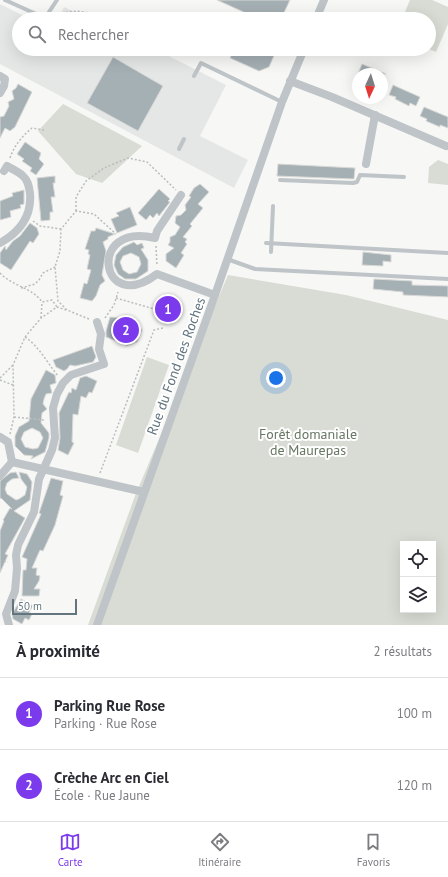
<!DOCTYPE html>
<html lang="fr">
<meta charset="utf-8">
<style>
:root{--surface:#fff;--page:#f7f7f7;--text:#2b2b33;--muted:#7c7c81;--line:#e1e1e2;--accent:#7c3aed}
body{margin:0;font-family:"PT Sans",sans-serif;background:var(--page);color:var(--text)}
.controls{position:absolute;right:12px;bottom:12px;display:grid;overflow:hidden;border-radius:0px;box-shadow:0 4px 16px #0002}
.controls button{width:36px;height:36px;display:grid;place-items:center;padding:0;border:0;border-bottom:1px solid var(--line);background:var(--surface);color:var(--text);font:20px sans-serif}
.compass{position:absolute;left:352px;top:68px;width:36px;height:36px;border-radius:50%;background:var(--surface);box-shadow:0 4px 16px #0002;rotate:184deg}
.scale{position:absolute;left:12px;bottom:10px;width:65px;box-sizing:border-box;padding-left:4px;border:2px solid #63767f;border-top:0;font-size:11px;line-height:14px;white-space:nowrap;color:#63767f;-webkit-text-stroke:3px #fff;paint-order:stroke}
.you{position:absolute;left:276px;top:378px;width:14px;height:14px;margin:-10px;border:3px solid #fff;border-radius:50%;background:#1a73e8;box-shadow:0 0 0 6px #1a73e833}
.badge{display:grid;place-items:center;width:26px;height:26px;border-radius:50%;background:var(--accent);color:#fff;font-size:13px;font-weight:700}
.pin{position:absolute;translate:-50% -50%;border:2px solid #fff;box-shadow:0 1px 4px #0006}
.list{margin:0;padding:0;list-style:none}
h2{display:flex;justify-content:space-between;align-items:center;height:52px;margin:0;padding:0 16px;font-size:17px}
h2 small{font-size:13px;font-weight:400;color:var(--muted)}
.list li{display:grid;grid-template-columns:26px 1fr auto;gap:12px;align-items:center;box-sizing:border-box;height:72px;padding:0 16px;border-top:1px solid var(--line)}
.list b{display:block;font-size:15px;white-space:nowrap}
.list p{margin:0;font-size:13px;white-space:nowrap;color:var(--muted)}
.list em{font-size:13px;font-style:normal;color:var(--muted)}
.icon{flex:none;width:22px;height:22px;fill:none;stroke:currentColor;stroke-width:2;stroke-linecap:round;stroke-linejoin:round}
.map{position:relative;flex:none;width:448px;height:625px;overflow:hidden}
.search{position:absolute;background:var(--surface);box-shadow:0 4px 16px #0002;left:12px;right:12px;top:12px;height:44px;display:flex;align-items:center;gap:10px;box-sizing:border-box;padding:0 14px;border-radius:22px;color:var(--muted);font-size:15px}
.sheet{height:196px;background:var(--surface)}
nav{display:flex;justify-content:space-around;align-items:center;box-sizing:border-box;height:56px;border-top:1px solid var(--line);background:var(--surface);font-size:11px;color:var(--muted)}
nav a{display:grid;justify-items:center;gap:2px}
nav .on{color:var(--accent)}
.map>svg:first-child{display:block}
.built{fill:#e5e7e6}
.green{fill:#d8dcd4;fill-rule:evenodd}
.building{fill:#a5b0b4;stroke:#d9d9d7;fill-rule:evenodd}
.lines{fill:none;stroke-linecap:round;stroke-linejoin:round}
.path{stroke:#b9bdbf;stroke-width:1.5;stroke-dasharray:2 2;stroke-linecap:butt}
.service{stroke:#bec4c7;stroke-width:4}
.minor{stroke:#bec4c7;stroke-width:8}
.labels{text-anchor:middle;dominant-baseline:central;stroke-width:4;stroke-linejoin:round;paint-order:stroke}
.street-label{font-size:14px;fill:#63767f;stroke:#fff}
.park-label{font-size:14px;fill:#687762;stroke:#fff}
</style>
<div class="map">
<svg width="448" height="625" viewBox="0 0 448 625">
<rect width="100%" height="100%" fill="#f7f7f5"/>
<g class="built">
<polygon points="0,4 30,19 19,19 19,49 155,49 226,85 200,136 248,160 234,188 0,64"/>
<polygon points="64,7 89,19 58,19"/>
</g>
<g class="green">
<polygon points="410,0 432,0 448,7 448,24 436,52 429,49 429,19 402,19"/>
<polygon points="63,104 142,146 102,183 76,174 38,131"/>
<polygon points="438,160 448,164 448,185 428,183 429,167"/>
<path d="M228,275L346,295L448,320V625H88L135,496ZM403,544H433V610H403Z"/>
<polygon points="147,357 169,365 138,453 116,445"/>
</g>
<g class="building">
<polygon points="217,0 290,0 281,19 259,19"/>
<polygon points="234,49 277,49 269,67 259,71 230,58"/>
<polygon points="113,57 163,86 138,131 87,103"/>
<polygon points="362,64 386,74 358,74"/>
<polygon points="18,84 32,92 15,127 10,131 5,128 0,138 0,117 4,116 9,106 8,102 14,99 12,91 16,88"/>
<polygon points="393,85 420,97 416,106 410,103 409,106 395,99 396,97 389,95"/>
<polygon points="424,107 448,117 448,128 440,125 440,127 426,121 427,119 420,116"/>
<polygon points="25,142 41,153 39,159 44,164 36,175 30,171 32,168 22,161 24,159 17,154"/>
<polygon points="278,164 355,168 354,179 277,176"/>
<polygon points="55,176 55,183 53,183 55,197 51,197 53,212 50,212 50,220 41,221 37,178"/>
<polygon points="200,184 209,192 198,204 203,208 190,224 192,226 183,237 187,239 185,242 187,244 181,253 184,255 176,268 166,261 166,254 174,248 168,245 170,242 170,237 175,235 180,227 175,223 176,216 181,215 186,210 185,205 191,197 189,196 194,188"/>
<polygon points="159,189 170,199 168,201 170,202 159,216 157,213 153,218 150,215 146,220 138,213"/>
<polygon points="24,190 24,204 20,205 21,208 10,211 11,217 0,220 0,201 13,196 12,193"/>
<polygon points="130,207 137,225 117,233 111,219 119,216 116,213"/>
<polygon points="30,223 37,228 39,234 33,243 30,241 11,270 0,263 0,253 5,246 6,250 13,241 20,236"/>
<polygon points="96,228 115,234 108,237 108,239 103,242 106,251 102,275 105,281 100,285 96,296 92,301 80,298 84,283 87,284 91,270 87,269 90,255 88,254 89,250 85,249 91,231 95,231"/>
<path d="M134,242L137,245L142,243L144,248L141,249L148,260V271L136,279H125L118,274L114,265L116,255L123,247ZM131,253L139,257L141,264L137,272L129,274L123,270L120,262L123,256Z"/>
<polygon points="363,252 391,255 391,262 383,261 383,266 362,265"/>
<polygon points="374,279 412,281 412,285 448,286 448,297 403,295 403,292 373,289"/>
<polygon points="126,315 130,316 133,325 139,326 142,330 137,342 126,346 120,340 116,341 106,337 106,331 110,317 122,318"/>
<polygon points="92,346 96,357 93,362 75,366 70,365 67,369 64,371 56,367 53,360"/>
<path d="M46,370L55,375L56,383L50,385L52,393L46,394L44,399L43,404L47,409L42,413L41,423L49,433V438L45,452L31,459L33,456L24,455L15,446V436L19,427L29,421L31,399ZM32,428L40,432L43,438L38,448L33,449L25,447L21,439L24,432Z"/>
<polygon points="86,376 97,381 92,393 89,392 86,398 81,396 78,415 73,414 72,442 74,443 68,455 58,450 60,438 59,413 69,392 71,393 72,388 76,390 80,378"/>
<polygon points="16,472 19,478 12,479 7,483 5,489 7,494 16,500 19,499 25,495 27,487 21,479 19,472 27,474 32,482 30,500 14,511 25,518 5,554 8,555 0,573 0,531 4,521 3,520 10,508 12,509 1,498 0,499 0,481 10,473"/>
<polygon points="51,478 63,481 60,495 63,496 55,525 43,551 40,550 32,568 37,568 36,575 40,576 39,581 34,589 40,589 39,596 22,596 23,570 26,570 27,559 22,557 41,514 39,513"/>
<polygon points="21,599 33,606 29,612 32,614 29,620 25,618 22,624 13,619 12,614"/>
</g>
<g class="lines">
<g class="path">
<path d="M54,15C73,10 84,9 102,19"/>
<polyline points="122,49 122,51"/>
<path d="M10,158C14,146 22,136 32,128L44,130"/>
<polyline points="76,211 76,197 86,181 104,168 128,158 147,162 176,190"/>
<polyline points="33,221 40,226 61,229"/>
<polyline points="156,246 157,266"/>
<path d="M0,273C12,286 33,288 42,302L52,300L57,307"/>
<polyline points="21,288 35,284 39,280 43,273 55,267"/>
<polyline points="116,298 168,313"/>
<polyline points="41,318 42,302"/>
<polyline points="105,318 114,305 118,292"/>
<polyline points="89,319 67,310 58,301 55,267 60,251 61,229 76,211 94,214 116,234"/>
<path d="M25,337C39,346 48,364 58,376"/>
<polyline points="0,378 13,365"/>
<polyline points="0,380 13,385"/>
<polyline points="14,417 45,420"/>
<polyline points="10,434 14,417 13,365 25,337 41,318 57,307 66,310"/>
<polyline points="100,473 154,330 163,328"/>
<polyline points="0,560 8,562"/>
</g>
<g class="service">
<polyline points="5,0 45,18 57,0"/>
<polyline points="194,76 201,63 282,102"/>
<polyline points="179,149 184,139"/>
<polyline points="280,180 353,183 357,182 360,175 404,177"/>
<polyline points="266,243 448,253"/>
<polyline points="271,252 273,206"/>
<polyline points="227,259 255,269 448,279"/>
</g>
<g class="minor">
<polyline points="316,19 324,0"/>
<polyline points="0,76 5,79 4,86 0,93"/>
<polyline points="290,81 332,97 446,146"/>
<polyline points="366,164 375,115"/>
<path d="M181,195L157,231L155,238C86,221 100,317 157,274L215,295"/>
<path d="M0,243C20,232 32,216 30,193C29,187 28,180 23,176C19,172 12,169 7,166L4,171"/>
<polyline points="0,437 8,442 12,462"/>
<polyline points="12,462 144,492"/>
<polyline points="0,476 12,462"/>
<polyline points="9,625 6,614 15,591 17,568 16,555 18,545 34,512 39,479 52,450 55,438 53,408 57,394 63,383 71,375 104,364 99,349 101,334 97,322"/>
<polyline points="97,625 215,295 282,102 304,49"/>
</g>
</g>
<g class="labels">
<g class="street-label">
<text transform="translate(176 366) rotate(-70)">Rue du Fond des Roches</text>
</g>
<g class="park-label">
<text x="308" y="434">Forêt domaniale<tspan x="308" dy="16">de Maurepas</tspan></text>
</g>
</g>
</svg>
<div class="controls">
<button><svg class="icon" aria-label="locate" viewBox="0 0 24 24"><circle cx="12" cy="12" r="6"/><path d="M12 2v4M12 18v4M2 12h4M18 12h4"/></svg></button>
<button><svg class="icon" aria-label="layers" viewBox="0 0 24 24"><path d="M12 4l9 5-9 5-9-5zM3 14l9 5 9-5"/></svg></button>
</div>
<svg class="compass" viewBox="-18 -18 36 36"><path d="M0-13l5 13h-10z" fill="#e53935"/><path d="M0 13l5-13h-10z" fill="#7c7c81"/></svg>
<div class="scale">50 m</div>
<div class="you"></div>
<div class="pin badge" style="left:168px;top:309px">1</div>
<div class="pin badge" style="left:126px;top:330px">2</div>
<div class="search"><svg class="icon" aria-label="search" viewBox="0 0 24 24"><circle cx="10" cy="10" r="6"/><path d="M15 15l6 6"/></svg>Rechercher</div>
</div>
<section class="sheet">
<h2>À proximité<small>2 résultats</small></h2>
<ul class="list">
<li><span class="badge">1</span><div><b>Parking Rue Rose</b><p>Parking · Rue Rose</p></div><em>100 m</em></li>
<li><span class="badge">2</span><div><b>Crèche Arc en Ciel</b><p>École · Rue Jaune</p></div><em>120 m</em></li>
</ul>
</section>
<nav>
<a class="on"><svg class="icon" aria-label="map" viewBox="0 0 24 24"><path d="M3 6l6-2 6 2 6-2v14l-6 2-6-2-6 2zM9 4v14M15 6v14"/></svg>Carte</a>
<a><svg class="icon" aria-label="directions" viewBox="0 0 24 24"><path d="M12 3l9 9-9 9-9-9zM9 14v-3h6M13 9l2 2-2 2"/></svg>Itinéraire</a>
<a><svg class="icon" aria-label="saved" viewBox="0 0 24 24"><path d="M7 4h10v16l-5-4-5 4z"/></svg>Favoris</a>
</nav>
